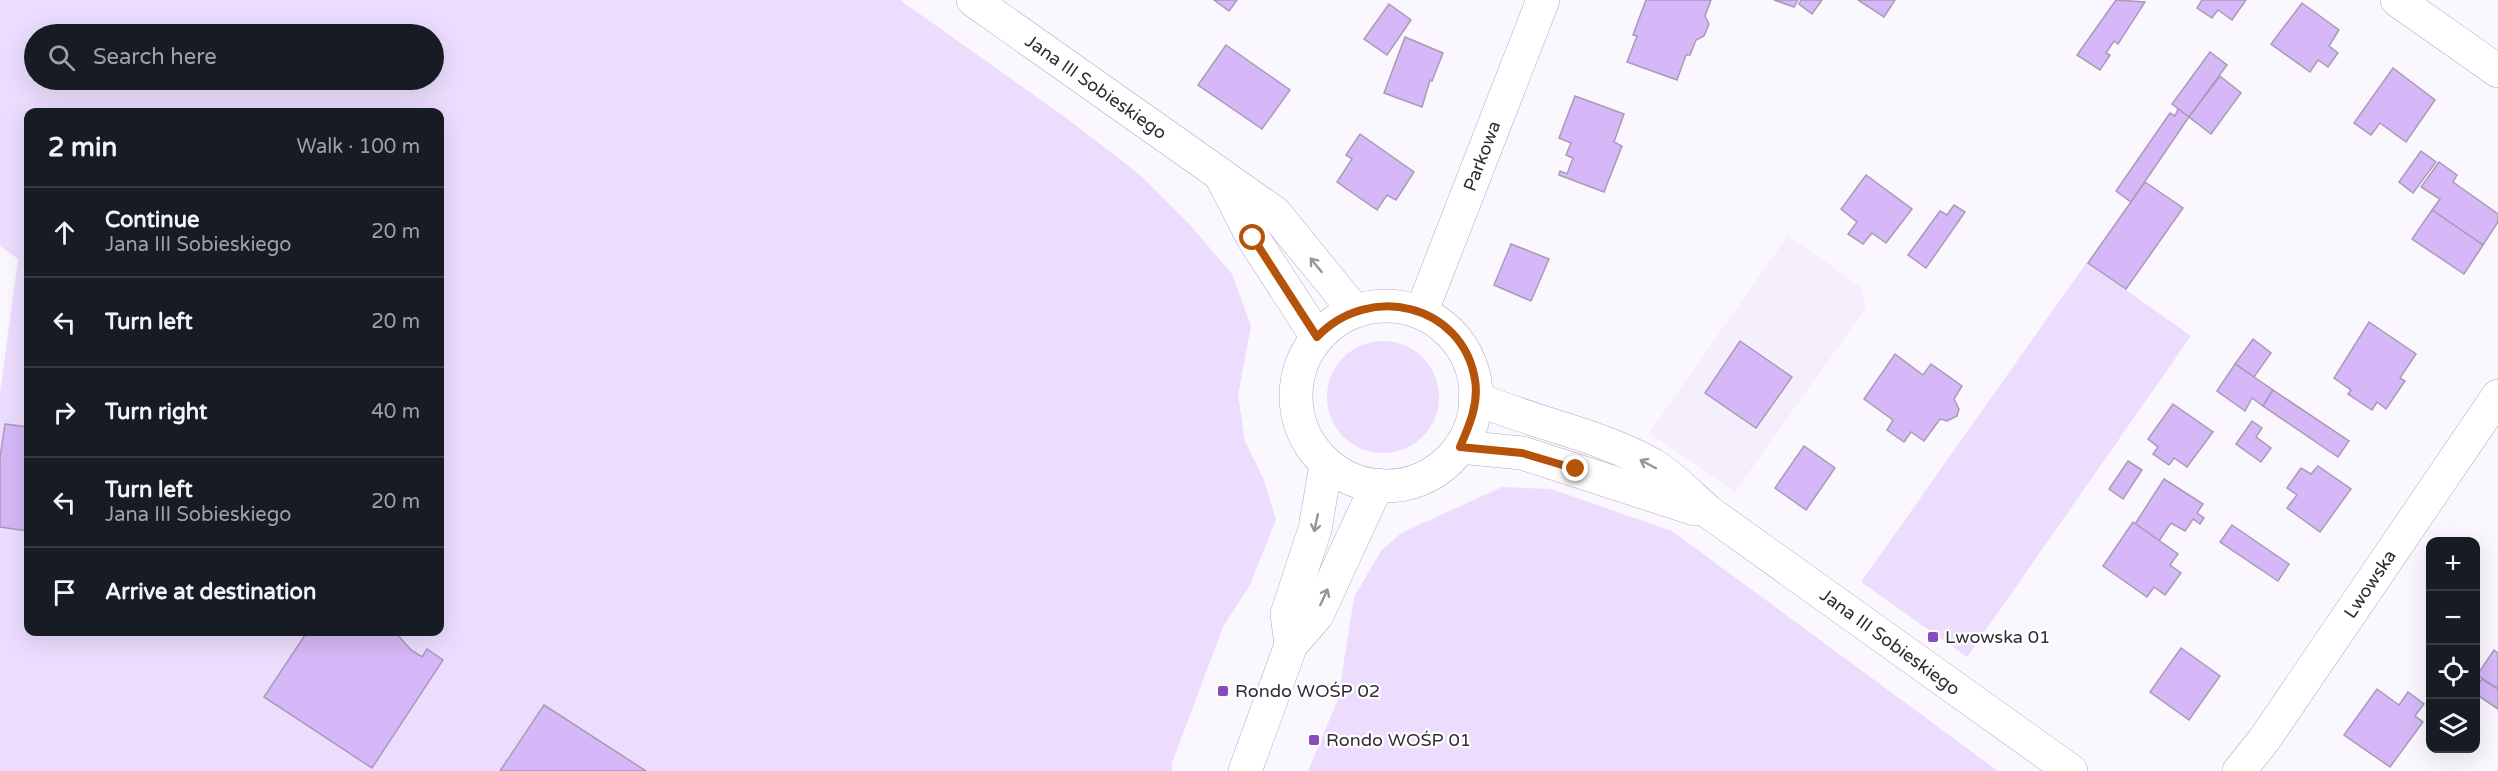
<!DOCTYPE html>
<meta charset="utf-8">
<style>
:root{--surface:#171b24;--page:#20242c;--text:#f1f3f6;--muted:#9ea1a6;--line:#363941}
body{margin:0;font-family:"Varela Round",sans-serif;background:var(--page);color:var(--text)}
.controls{position:absolute;right:18px;bottom:18px;display:grid;overflow:hidden;border-radius:12px;box-shadow:0 6px 24px #0002}
.controls button{width:54px;height:54px;display:grid;place-items:center;padding:0;border:0;border-bottom:2px solid var(--line);background:var(--surface);color:var(--text);font:30px sans-serif}
.stop{position:absolute;width:18px;height:18px;margin:-14px;border:4px solid #b45309;border-radius:50%;background:#fff}
.stop.end{background:#b45309;border-color:#fff;box-shadow:0 2px 6px #0008}
.list{margin:0;padding:0;list-style:none}
h2{display:flex;justify-content:space-between;align-items:center;height:78px;margin:0;padding:0 24px;font-size:26px}
h2 small{font-size:20px;font-weight:400;color:var(--muted)}
.list li{display:grid;grid-template-columns:39px 1fr auto;gap:18px;align-items:center;box-sizing:border-box;height:90px;padding:0 24px;border-top:2px solid var(--line)}
.list b{display:block;font-size:22px;white-space:nowrap}
.list p{margin:0;font-size:20px;white-space:nowrap;color:var(--muted)}
.list em{font-size:20px;font-style:normal;color:var(--muted)}
.icon{flex:none;width:33px;height:33px;fill:none;stroke:currentColor;stroke-width:2;stroke-linecap:round;stroke-linejoin:round}
.map{position:relative;flex:none;width:2498px;height:771px;overflow:hidden}
.search{position:absolute;background:var(--surface);box-shadow:0 6px 24px #0002;left:24px;top:24px;width:420px;height:66px;display:flex;align-items:center;gap:15px;box-sizing:border-box;padding:0 21px;border-radius:33px;color:var(--muted);font-size:22px}
.panel{position:absolute;background:var(--surface);box-shadow:0 6px 24px #0002;left:24px;top:108px;width:420px;height:528px;border-radius:12px}
.map>svg:first-child{display:block}
.built{fill:#f5eefd}
.green{fill:#ecddfe;fill-rule:evenodd}
.building{fill:#d6b8f8;stroke:#a79bb6;stroke-width:1.5}
.lines{fill:none;stroke-linecap:round;stroke-linejoin:round}
.street-casing{stroke:#b5a8c4;stroke-width:34}
.secondary-casing{stroke:#b5a8c4;stroke-width:34}
.street{stroke:#fff;stroke-width:33}
.secondary{stroke:#fff;stroke-width:33}
.oneway{stroke:#98959a}
.route{stroke:#b45309;stroke-width:8}
.poi-dot{fill:#8a4abf;stroke:#fff;stroke-width:2}
.labels{text-anchor:middle;dominant-baseline:central;stroke-width:4.5;stroke-linejoin:round;paint-order:stroke}
.street-label{font-size:18px;fill:#312b36;stroke:#fff}
.poi-label{font-size:18px;fill:#312b36;stroke:#fff;text-anchor:start}
</style>
<div class="map">
<svg width="2498" height="771" viewBox="0 0 2498 771">
<rect width="100%" height="100%" fill="#faf8fe"/>
<polygon class="built" points="1788,235 1862,288 1866,308 1735,492 1649,433"/>
<g class="green">
<path d="M0,0H900L1065,117L1139,174L1192,227L1232,274L1251,326L1238,395L1245,441L1264,480L1276,519L1250,585L1223,627L1172,763V771H0V393L18,259L0,246ZM34,34H434V80H34ZM28,112H440V632H28Z"/>
<polygon points="2087,262 2191,336 1967,657 1861,582"/>
<circle cx="1383" cy="397" r="56"/>
<polygon points="1502,487 1551,489 1672,531 1998,771 1308,771 1338,699 1354,597 1381,551 1401,533"/>
</g>
<g class="building">
<polygon points="1214,0 1237,0 1229,11"/>
<polygon points="1646,0 1711,0 1705,16 1709,24 1704,36 1696,40 1690,55 1686,55 1677,80 1627,62 1637,36 1633,35"/>
<polygon points="1774,0 1798,0 1794,7"/>
<polygon points="1801,0 1822,0 1812,14 1799,4"/>
<polygon points="1858,0 1895,0 1884,17"/>
<polygon points="2116,0 2145,2 2118,44 2114,41 2106,53 2110,55 2100,70 2077,55"/>
<polygon points="2202,0 2246,0 2232,20 2218,10 2212,18 2197,8"/>
<polygon points="2302,3 2339,30 2329,46 2338,53 2328,67 2318,60 2310,72 2271,44"/>
<polygon points="1389,4 1411,20 1387,55 1364,39"/>
<polygon points="1405,37 1443,53 1432,81 1430,80 1422,107 1384,93"/>
<polygon points="1226,45 1290,90 1262,129 1198,85"/>
<polygon points="2210,52 2227,65 2189,117 2172,104"/>
<polygon points="2393,68 2435,100 2406,142 2380,123 2371,135 2354,123"/>
<polygon points="2220,76 2241,93 2211,134 2189,117"/>
<polygon points="1575,96 1624,114 1614,142 1622,146 1604,192 1559,175 1560,171 1567,174 1573,158 1566,155 1571,143 1559,138"/>
<polygon points="2178,109 2189,117 2131,202 2116,191 2170,113 2175,116"/>
<polygon points="1360,134 1414,172 1396,200 1387,195 1377,210 1337,182 1352,159 1346,155"/>
<polygon points="2421,151 2436,162 2413,193 2399,182"/>
<polygon points="2439,162 2457,175 2453,182 2498,214 2498,222 2483,245 2432,210 2440,199 2421,187"/>
<polygon points="1866,175 1912,209 1886,243 1872,233 1863,244 1848,234 1857,222 1841,209"/>
<polygon points="2145,182 2183,208 2126,289 2088,263"/>
<polygon points="1954,205 1965,212 1926,268 1908,255 1940,211 1947,215"/>
<polygon points="2432,210 2483,245 2464,274 2412,239"/>
<polygon points="1511,244 1549,259 1531,301 1494,285"/>
<polygon points="2369,322 2416,354 2400,378 2405,381 2386,409 2377,402 2372,410 2348,394 2351,390 2334,378"/>
<polygon points="2253,339 2271,353 2254,377 2235,364"/>
<polygon points="1740,341 1792,377 1756,428 1705,393"/>
<polygon points="1895,354 1923,375 1931,364 1962,386 1954,399 1959,409 1957,416 1947,421 1940,419 1924,441 1911,432 1904,442 1887,430 1893,420 1864,399"/>
<polygon points="2235,364 2273,390 2263,406 2252,398 2245,411 2217,391"/>
<polygon points="2273,390 2349,441 2338,457 2263,406"/>
<polygon points="2173,404 2213,432 2187,467 2174,458 2169,465 2153,454 2158,447 2148,439"/>
<polygon points="2252,421 2262,428 2256,437 2271,448 2261,462 2236,444"/>
<polygon points="5,424 28,427 27,531 0,527 0,458"/>
<polygon points="1804,446 1835,468 1806,510 1775,488"/>
<polygon points="2128,461 2142,470 2123,499 2109,489"/>
<polygon points="2318,466 2351,489 2320,532 2287,508 2297,495 2287,488 2301,468 2311,474"/>
<polygon points="2164,479 2203,504 2197,513 2204,518 2200,524 2193,519 2185,531 2171,523 2159,541 2135,524"/>
<polygon points="2133,522 2178,554 2170,565 2181,573 2165,595 2154,587 2147,597 2103,566"/>
<polygon points="2232,525 2289,564 2278,581 2220,542"/>
<polygon points="307,632 395,632 411,650 422,657 427,649 443,660 372,768 264,697"/>
<polygon points="2181,648 2220,676 2189,720 2150,692"/>
<polygon points="2494,650 2498,653 2498,689 2477,675"/>
<polygon points="2482,679 2498,689 2498,709 2476,694 2476,687"/>
<polygon points="2377,689 2399,705 2408,692 2424,704 2415,716 2423,722 2390,767 2344,735"/>
<polygon points="544,705 646,771 500,771"/>
</g>
<g class="lines">
<defs>
<g id="street">
<polyline points="2397,0 2498,71"/>
<polyline points="1421,313 1543,0"/>
<polyline points="2239,771 2264,740 2498,396"/>
</g>
<g id="secondary">
<polyline points="973,0 1275,213 1354,310"/>
<polyline points="1222,178 1253,238 1317,337"/>
<circle cx="1386" cy="396" r="90"/>
<path d="M1475,398C1533,423 1598,434 1653,465C1673,477 1692,498 1710,513L2071,771"/>
<polyline points="1460,447 1522,453 1695,509"/>
<polyline points="1291,645 1287,614 1315,529 1326,465"/>
<polyline points="1245,771 1291,645 1317,615 1377,485"/>
</g>
</defs>
<use href="#street" class="street-casing"/>
<use href="#secondary" class="secondary-casing"/>
<use href="#street" class="street"/>
<use href="#secondary" class="secondary"/>
</g>
<defs><path id="oneway-shaft" d="M-6 0H5M1.5-3L5.5 0L1.5 3" fill="none" stroke-width="1.6" stroke-linecap="round" stroke-linejoin="round" transform="scale(1.5)"/></defs>
<g class="oneway">
<use href="#oneway-shaft" transform="translate(1316 265) rotate(-129)"/>
<use href="#oneway-shaft" transform="translate(1648 464) rotate(-152)"/>
<use href="#oneway-shaft" transform="translate(1316 523) rotate(102)"/>
<use href="#oneway-shaft" transform="translate(1324 597) rotate(-65)"/>
</g>
<g class="lines">
<path class="route" d="M1253,238L1317,337C1369,282 1463,304 1475,380C1479,404 1469,426 1460,447L1522,453L1576,469"/>
</g>
<g class="poi-dot">
<rect x="1927" y="631" width="12" height="12" rx="3"/>
<rect x="1217" y="685" width="12" height="12" rx="3"/>
<rect x="1308" y="734" width="12" height="12" rx="3"/>
</g>
<g class="labels">
<g class="street-label">
<text transform="translate(1096 87) rotate(35)">Jana III Sobieskiego</text>
<text transform="translate(1482 156) rotate(-69)">Parkowa</text>
<text transform="translate(2370 584) rotate(-56)">Lwowska</text>
<text transform="translate(1890 642) rotate(36)">Jana III Sobieskiego</text>
</g>
<g class="poi-label">
<text x="1945" y="637">Lwowska 01</text>
<text x="1235" y="691">Rondo WOŚP 02</text>
<text x="1326" y="740">Rondo WOŚP 01</text>
</g>
</g>
</svg>
<div class="controls">
<button>+</button>
<button>−</button>
<button><svg class="icon" aria-label="locate" viewBox="0 0 24 24"><circle cx="12" cy="12" r="6"/><path d="M12 2v4M12 18v4M2 12h4M18 12h4"/></svg></button>
<button><svg class="icon" aria-label="layers" viewBox="0 0 24 24"><path d="M12 4l9 5-9 5-9-5zM3 14l9 5 9-5"/></svg></button>
</div>
<div class="stop" style="left:1253px;top:238px"></div>
<div class="stop end" style="left:1576px;top:469px"></div>
<div class="search"><svg class="icon" aria-label="search" viewBox="0 0 24 24"><circle cx="10" cy="10" r="6"/><path d="M15 15l6 6"/></svg>Search here</div>
<section class="panel">
<h2>2 min<small>Walk · 100 m</small></h2>
<ul class="list">
<li><svg class="icon" aria-label="ahead" viewBox="0 0 24 24"><path d="M12 20V5M6 11l6-6 6 6"/></svg><div><b>Continue</b><p>Jana III Sobieskiego</p></div><em>20 m</em></li>
<li><svg class="icon" aria-label="left" viewBox="0 0 24 24"><path d="M17 20v-9H6M10 6l-5 5 5 5"/></svg><div><b>Turn left</b></div><em>20 m</em></li>
<li><svg class="icon" aria-label="right" viewBox="0 0 24 24"><path d="M7 20v-9h11M14 6l5 5-5 5"/></svg><div><b>Turn right</b></div><em>40 m</em></li>
<li><svg class="icon" aria-label="left" viewBox="0 0 24 24"><path d="M17 20v-9H6M10 6l-5 5 5 5"/></svg><div><b>Turn left</b><p>Jana III Sobieskiego</p></div><em>20 m</em></li>
<li><svg class="icon" aria-label="arrive" viewBox="0 0 24 24"><path d="M6 21V4h12l-3 4 3 4H6"/></svg><div><b>Arrive at destination</b></div></li>
</ul>
</section>
</div>
